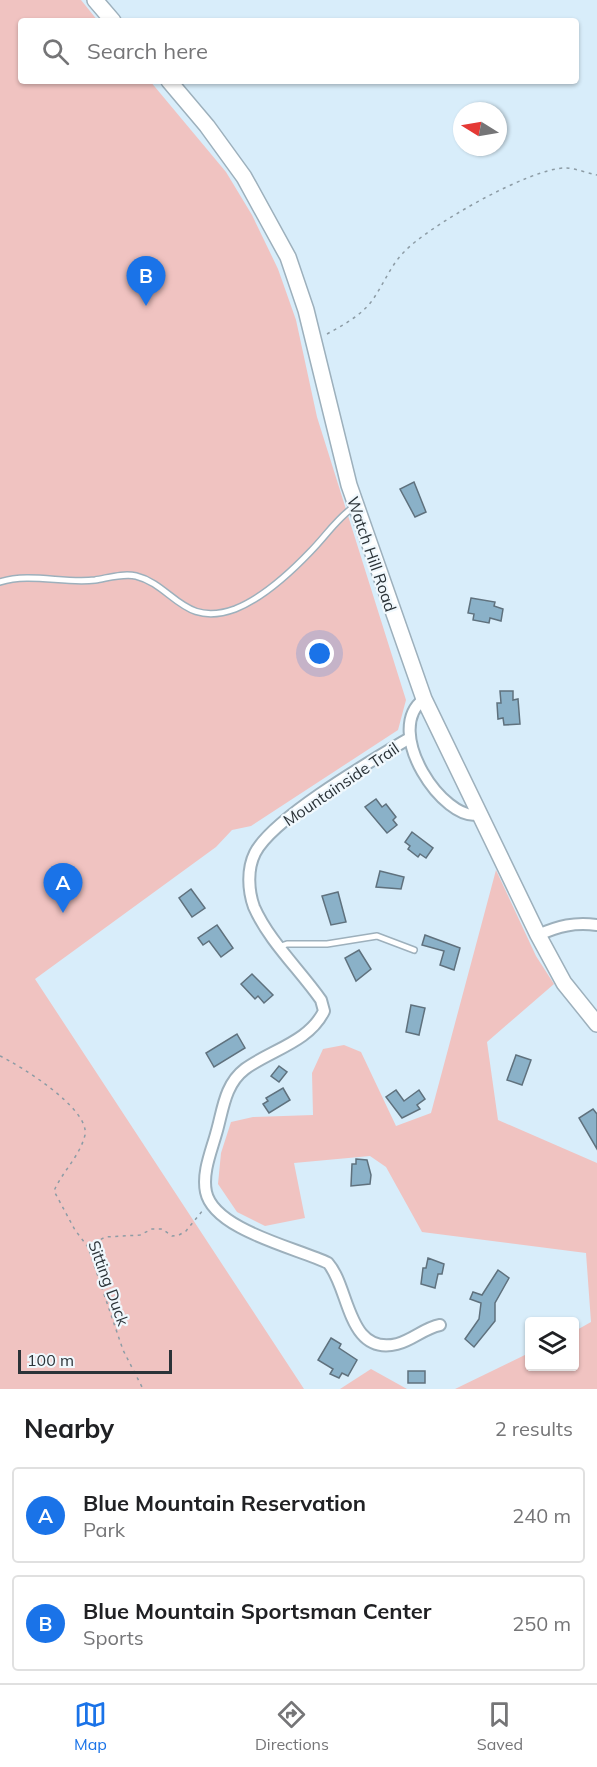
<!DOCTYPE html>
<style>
:root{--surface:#fff;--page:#f6f6f6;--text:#202124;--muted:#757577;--line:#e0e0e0;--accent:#1a73e8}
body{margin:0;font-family:Mulish,sans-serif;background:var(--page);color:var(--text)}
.controls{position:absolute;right:18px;bottom:18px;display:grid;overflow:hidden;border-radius:6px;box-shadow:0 2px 4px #0004}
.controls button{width:54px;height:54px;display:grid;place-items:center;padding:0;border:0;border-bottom:2px solid var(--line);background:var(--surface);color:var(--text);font:30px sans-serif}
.compass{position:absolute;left:453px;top:102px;width:54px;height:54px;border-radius:50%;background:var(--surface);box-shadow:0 2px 4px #0004;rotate:281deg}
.scale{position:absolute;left:18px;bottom:15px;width:154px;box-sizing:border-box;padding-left:6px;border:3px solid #2b3338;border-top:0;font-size:16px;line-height:21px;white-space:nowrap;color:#2b3338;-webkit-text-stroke:4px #f0f8fd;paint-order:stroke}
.you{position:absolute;left:320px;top:654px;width:21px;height:21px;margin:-15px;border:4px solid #fff;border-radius:50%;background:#1a73e8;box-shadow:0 0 0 9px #1a73e833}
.badge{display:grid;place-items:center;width:39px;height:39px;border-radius:50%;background:var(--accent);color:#fff;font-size:20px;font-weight:700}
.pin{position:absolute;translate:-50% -50px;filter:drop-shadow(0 2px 3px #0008)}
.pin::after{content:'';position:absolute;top:32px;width:21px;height:18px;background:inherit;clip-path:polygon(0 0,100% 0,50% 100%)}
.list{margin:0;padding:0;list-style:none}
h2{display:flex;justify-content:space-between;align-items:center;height:78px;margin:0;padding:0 24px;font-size:26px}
h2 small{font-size:20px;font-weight:400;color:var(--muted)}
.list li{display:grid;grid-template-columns:39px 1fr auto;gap:18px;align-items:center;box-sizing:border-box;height:96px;margin:0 12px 12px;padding:0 12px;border:2px solid var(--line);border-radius:6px}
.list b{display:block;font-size:22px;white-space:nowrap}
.list p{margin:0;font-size:20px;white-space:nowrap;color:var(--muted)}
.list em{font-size:20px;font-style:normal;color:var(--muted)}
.icon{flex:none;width:33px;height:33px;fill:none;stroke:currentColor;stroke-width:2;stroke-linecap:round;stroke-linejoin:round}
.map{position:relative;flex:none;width:597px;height:1389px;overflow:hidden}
.search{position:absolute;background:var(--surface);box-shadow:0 2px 4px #0004;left:18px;right:18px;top:18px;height:66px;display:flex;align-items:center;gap:15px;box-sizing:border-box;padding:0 21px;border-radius:6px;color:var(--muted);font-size:22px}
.sheet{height:294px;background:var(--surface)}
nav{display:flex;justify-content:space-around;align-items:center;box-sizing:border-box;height:84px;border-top:2px solid var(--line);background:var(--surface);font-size:16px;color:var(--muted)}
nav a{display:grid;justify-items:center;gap:3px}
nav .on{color:var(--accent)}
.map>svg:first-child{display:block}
.green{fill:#f0c3c1}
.building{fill:#8ab1c8;stroke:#5f717d;stroke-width:1.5}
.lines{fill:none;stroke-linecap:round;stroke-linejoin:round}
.lane-casing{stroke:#9db0bc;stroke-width:8}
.street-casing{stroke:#9db0bc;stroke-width:14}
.secondary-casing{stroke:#9db0bc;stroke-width:18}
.path{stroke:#8d9ca5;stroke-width:1.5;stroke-dasharray:3 4.5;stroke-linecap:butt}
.lane{stroke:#fff;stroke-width:5}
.street{stroke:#fff;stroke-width:10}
.secondary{stroke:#fff;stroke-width:15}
.labels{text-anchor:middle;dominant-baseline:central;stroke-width:4.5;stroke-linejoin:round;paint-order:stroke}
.street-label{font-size:16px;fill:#2b3338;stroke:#f0f8fd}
</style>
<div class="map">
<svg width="597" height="1389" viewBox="0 0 597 1389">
<rect width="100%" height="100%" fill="#d8edfa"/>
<g class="green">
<polygon points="0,0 81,0 98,21 21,21 21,81 150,81 226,172 252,215 278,269 296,320 317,417 406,700 398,730 251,826 232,830 216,847 35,979 304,1389 0,1389"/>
<polygon points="496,870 536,956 554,984 487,1042 498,1120 597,1163 597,1389 455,1389 529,1353 530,1366 574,1366 575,1331 591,1322 586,1253 422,1232 386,1167 370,1156 294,1163 305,1218 265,1226 237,1212 218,1184 221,1153 231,1122 253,1117 313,1115 312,1073 323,1049 344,1045 361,1052 396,1126 431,1113"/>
<polygon points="371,1369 407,1389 340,1389"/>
</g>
<g class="building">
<polygon points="414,482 426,512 415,517 400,489"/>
<polygon points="471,598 495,602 494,606 503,609 501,621 490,618 489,623 473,620 474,614 468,613"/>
<polygon points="500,691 513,691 513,700 518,699 520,724 504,725 503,718 498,719 497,703 501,703"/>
<polygon points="376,799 382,807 386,804 396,817 393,820 397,825 387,833 365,807"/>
<polygon points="412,832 433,848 426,858 420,854 418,857 408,849 410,846 405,842"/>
<polygon points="380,871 404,877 401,889 376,887"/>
<polygon points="191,889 205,908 192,917 179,898"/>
<polygon points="338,892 346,922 331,925 322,896"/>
<polygon points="217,925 233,948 221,957 209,941 203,945 198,938"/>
<polygon points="425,935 460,948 454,970 440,965 444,951 422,945"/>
<polygon points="359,950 371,969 356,981 345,958"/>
<polygon points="252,974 273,995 264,1003 258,996 255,999 241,984"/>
<polygon points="411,1005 425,1008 419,1035 406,1032"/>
<polygon points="237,1034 245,1048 214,1067 206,1053"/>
<polygon points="516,1055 531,1060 522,1085 507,1080"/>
<polygon points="279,1066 287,1072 279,1082 271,1076"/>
<polygon points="283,1088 290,1100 269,1113 263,1104 268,1101 266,1098"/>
<polygon points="396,1090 404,1101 419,1090 425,1099 417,1105 420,1109 402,1118 386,1097"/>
<polygon points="593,1109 597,1114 597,1149 579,1118"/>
<polygon points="356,1159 367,1160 371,1175 370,1184 351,1186 352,1164 356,1164"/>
<polygon points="428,1258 444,1264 442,1274 438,1274 435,1288 421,1284 423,1268 426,1268"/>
<polygon points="498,1270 509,1278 495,1303 495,1321 474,1347 465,1339 479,1319 481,1303 470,1299 473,1292 482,1295"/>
<polygon points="331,1338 341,1344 339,1348 357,1360 348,1376 342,1373 339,1378 330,1374 333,1369 318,1360"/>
<rect x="408" y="1371" width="17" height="12"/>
</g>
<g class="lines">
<defs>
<g id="lane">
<path d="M0,582C30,572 64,584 95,580C108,578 123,573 136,576C173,585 183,628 235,609C263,598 290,573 311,551C326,536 337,518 355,506"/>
<polyline points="281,946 287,944 327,944 377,936 414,950"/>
</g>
<g id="street">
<path d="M424,699C381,731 445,823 478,814"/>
<path d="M408,739C371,761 273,818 255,853C247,869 248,890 254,907C269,941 300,970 321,1000L324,1011C309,1042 271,1050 245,1069C224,1085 223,1111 216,1134C211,1152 202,1173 206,1192C214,1230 297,1248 328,1263C350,1288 347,1356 397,1344C413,1340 424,1328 440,1325"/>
<path d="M538,935C559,926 574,922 597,925"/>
</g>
<g id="secondary">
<polyline points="95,0 113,21"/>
<polyline points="169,81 207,126 244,177 288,257 306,310 349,485 424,699 538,935 564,983 597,1024"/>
</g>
</defs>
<use href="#lane" class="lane-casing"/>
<use href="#street" class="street-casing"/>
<use href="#secondary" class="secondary-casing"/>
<g class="path">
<path d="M327,334C343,325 359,317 371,302C383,286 390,266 404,252C428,226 530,168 565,168C575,168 587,173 597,175"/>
<path d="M0,1056C21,1066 90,1109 85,1135C80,1156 62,1172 54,1191L75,1230L88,1247L123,1350L143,1389"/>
<polyline points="88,1247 105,1237 140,1235 152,1229 162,1229 172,1236 179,1235 186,1231 203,1210"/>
</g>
<use href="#lane" class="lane"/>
<use href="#street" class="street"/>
<use href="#secondary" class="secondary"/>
</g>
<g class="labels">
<g class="street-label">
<text transform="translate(372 554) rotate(71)">Watch Hill Road</text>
<text transform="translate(341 784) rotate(-34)">Mountainside Trail</text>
<text transform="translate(109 1283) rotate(70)">Sitting Duck</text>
</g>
</g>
</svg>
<div class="controls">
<button><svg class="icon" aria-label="layers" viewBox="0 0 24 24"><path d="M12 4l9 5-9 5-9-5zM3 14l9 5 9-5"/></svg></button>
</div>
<svg class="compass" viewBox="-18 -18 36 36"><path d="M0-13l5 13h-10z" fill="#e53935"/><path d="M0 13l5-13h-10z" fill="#757577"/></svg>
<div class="scale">100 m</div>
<div class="you"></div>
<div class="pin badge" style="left:63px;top:913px">A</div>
<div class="pin badge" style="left:146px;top:306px">B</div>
<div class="search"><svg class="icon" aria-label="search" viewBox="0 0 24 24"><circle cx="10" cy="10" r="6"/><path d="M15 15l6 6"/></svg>Search here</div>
</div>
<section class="sheet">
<h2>Nearby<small>2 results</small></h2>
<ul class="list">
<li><span class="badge">A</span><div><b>Blue Mountain Reservation</b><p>Park</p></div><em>240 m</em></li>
<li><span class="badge">B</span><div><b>Blue Mountain Sportsman Center</b><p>Sports</p></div><em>250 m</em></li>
</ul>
</section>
<nav>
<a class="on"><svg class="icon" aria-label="map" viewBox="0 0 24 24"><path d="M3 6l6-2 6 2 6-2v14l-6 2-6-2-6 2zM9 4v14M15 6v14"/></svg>Map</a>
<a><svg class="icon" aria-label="directions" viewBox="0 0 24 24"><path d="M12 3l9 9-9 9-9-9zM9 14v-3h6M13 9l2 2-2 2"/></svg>Directions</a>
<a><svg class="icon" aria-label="saved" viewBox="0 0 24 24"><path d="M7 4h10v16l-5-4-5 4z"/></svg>Saved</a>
</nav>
